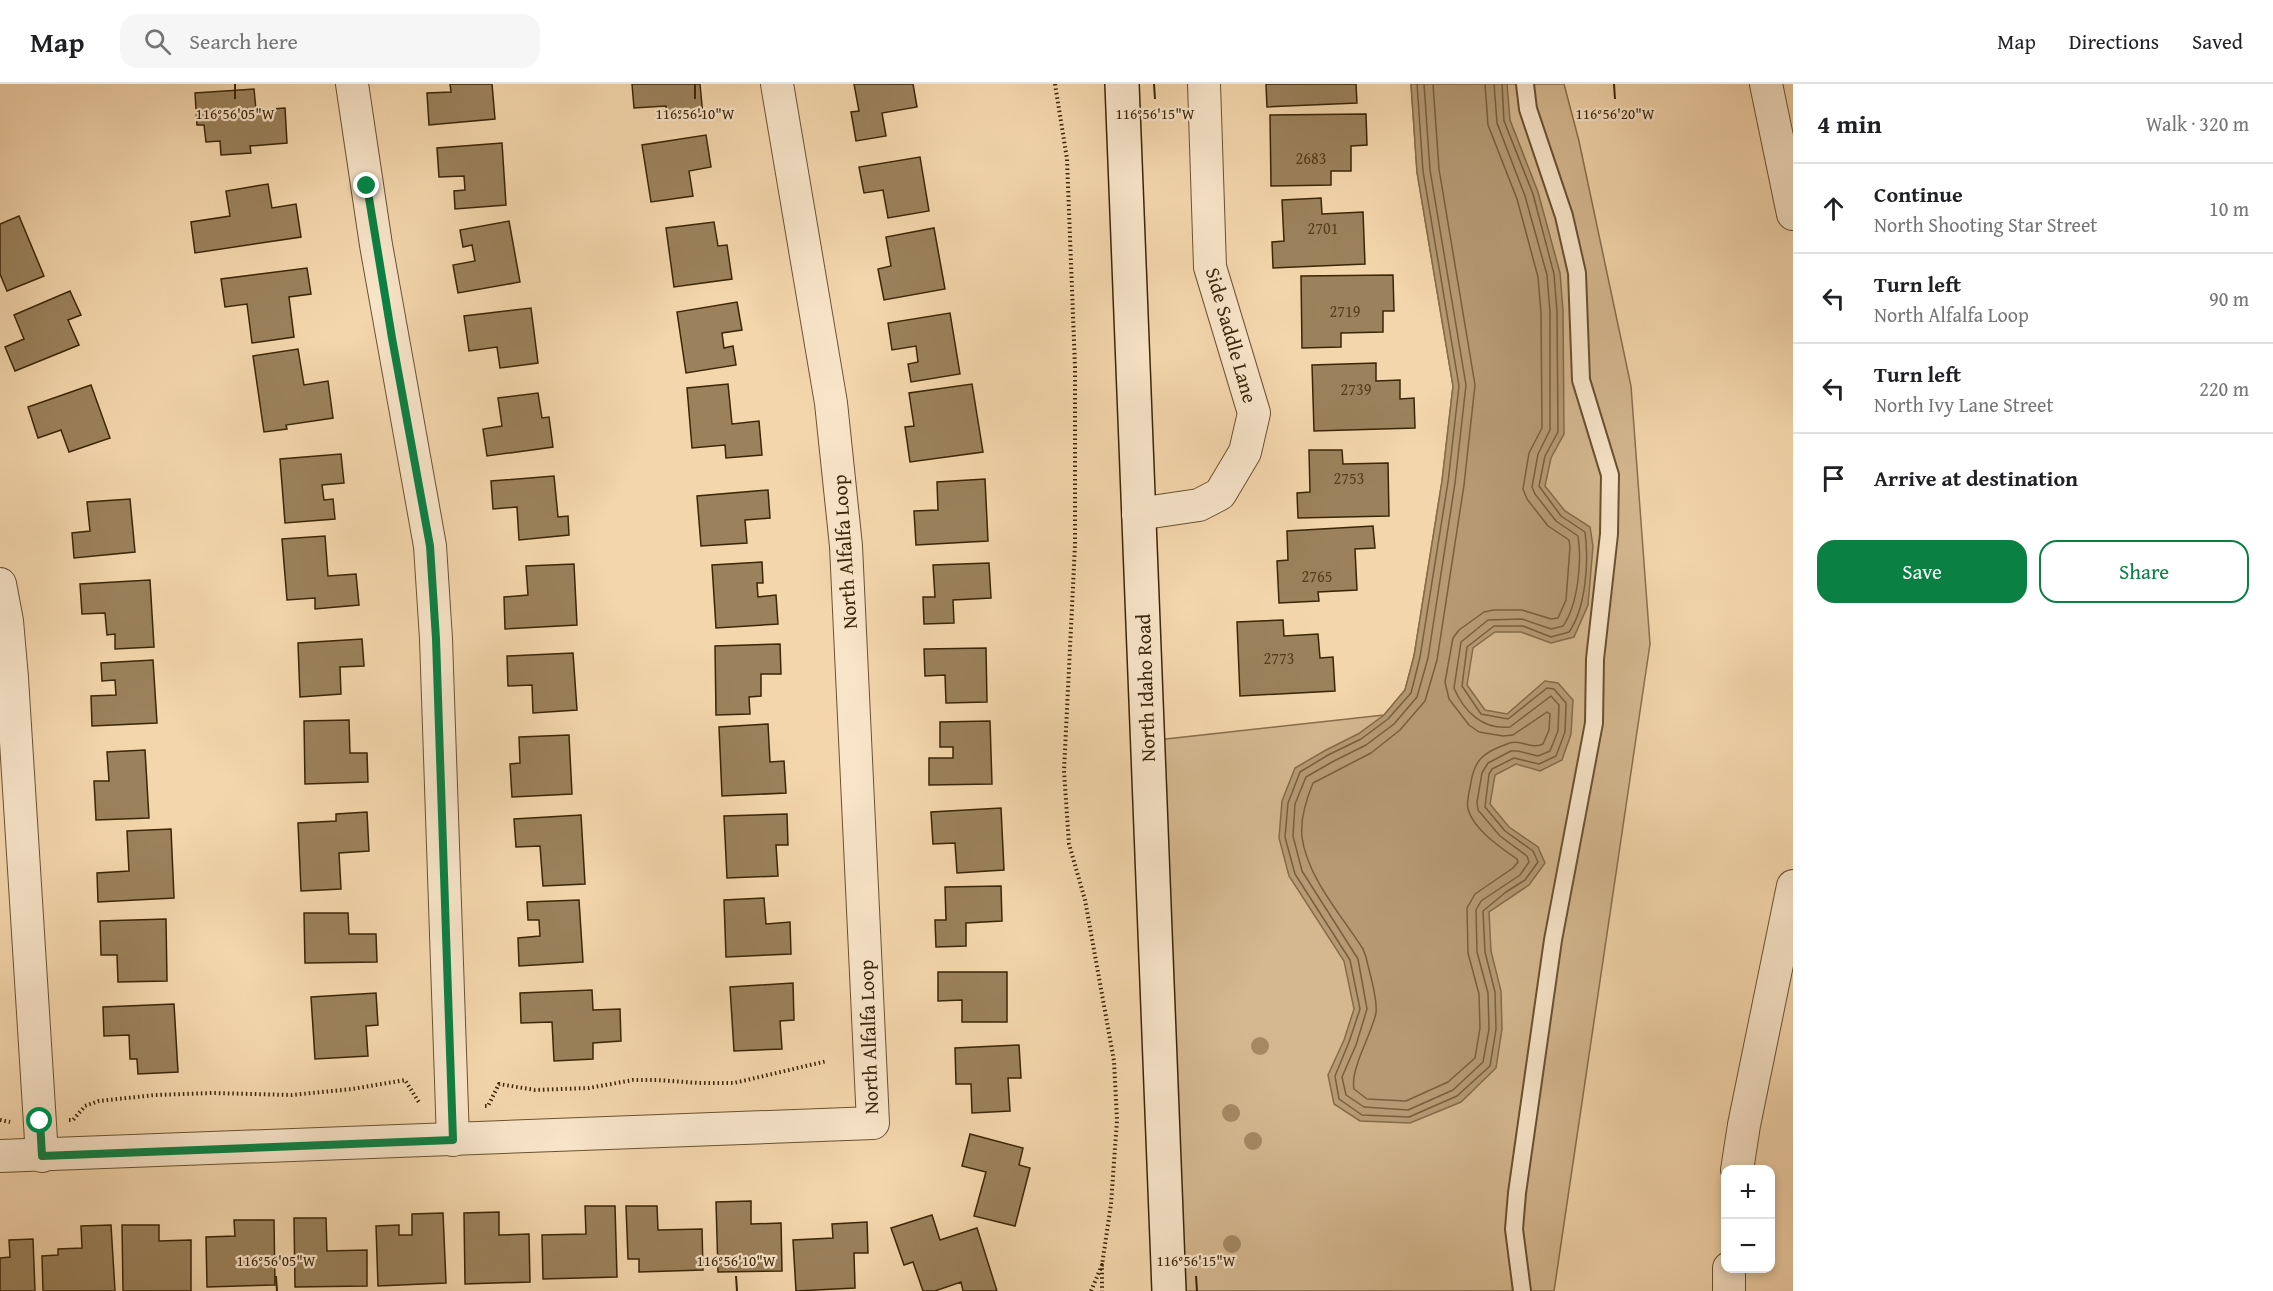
<!DOCTYPE html>
<meta charset="utf-8">
<style>
:root{--surface:#fff;--page:#f6f6f6;--text:#202124;--muted:#757577;--line:#e0e0e0;--accent:#0b8043}
body{margin:0;font-family:"Gentium Book Plus",serif;background:var(--page);color:var(--text)}
.controls{position:absolute;right:18px;bottom:18px;display:grid;overflow:hidden;border-radius:12px;box-shadow:0 3px 9px #0003}
.controls button{width:54px;height:54px;display:grid;place-items:center;padding:0;border:0;border-bottom:2px solid var(--line);background:var(--surface);color:var(--text);font:30px sans-serif}
.stop{position:absolute;width:18px;height:18px;margin:-14px;border:4px solid #0b8043;border-radius:50%;background:#fff}
.stop.end{background:#0b8043;border-color:#fff;box-shadow:0 2px 6px #0008}
.list{margin:0;padding:0;list-style:none}
h2{display:flex;justify-content:space-between;align-items:center;height:78px;margin:0;padding:0 24px;font-size:26px}
h2 small{font-size:20px;font-weight:400;color:var(--muted)}
.list li{display:grid;grid-template-columns:39px 1fr auto;gap:18px;align-items:center;box-sizing:border-box;height:90px;padding:0 24px;border-top:2px solid var(--line)}
.list b{display:block;font-size:22px;white-space:nowrap}
.list p{margin:0;font-size:20px;white-space:nowrap;color:var(--muted)}
.list em{font-size:20px;font-style:normal;color:var(--muted)}
.actions{display:flex;gap:12px;padding:18px 24px}
.actions a{flex:1;padding:14px 0;border:2px solid var(--accent);border-radius:18px;text-align:center;font-size:21px;color:var(--accent)}
.actions .main{background:var(--accent);color:#fff}
.icon{flex:none;width:33px;height:33px;fill:none;stroke:currentColor;stroke-width:2;stroke-linecap:round;stroke-linejoin:round}
.map{position:relative;flex:none;width:1793px;height:1207px;overflow:hidden}
header{display:flex;align-items:center;gap:36px;box-sizing:border-box;height:84px;padding:0 30px;background:var(--surface);border-bottom:2px solid var(--line)}
header strong{font-size:28px}
nav{display:flex;gap:33px;margin-inline-start:auto;font-size:21px}
.search{width:420px;height:54px;background:var(--page);display:flex;align-items:center;gap:15px;box-sizing:border-box;padding:0 21px;border-radius:18px;color:var(--muted);font-size:22px}
main{display:flex}
aside{flex:1;background:var(--surface)}
.map>svg:first-child{display:block}
.green{fill:#d5b890;stroke:#886f4b;stroke-width:1.5}
.water{fill:#b59a74;stroke:#846c48;stroke-width:1.5}
.lines{fill:none;stroke-linecap:round;stroke-linejoin:round}
.shore{stroke:#78603d;stroke-width:1.5}
.building{fill:#9b825c;stroke:#3b2606;stroke-width:1.5}
.service-casing{stroke:#695230;stroke-width:20}
.minor-casing{stroke:#695230;stroke-width:34}
.secondary-casing{stroke:#3b2606;stroke-width:36}
.path{stroke:#3b2606;stroke-width:4;stroke-dasharray:1.5 3;stroke-linecap:butt}
.service{stroke:#f8e4c9;stroke-width:16}
.minor{stroke:#f8e4c9;stroke-width:32}
.secondary{stroke:#f8e4c9;stroke-width:33}
.tree{fill:#a48963}
.route{stroke:#0b8043;stroke-width:8}
.ticks{fill:none;stroke:#3b2606;stroke-width:2}
.labels{text-anchor:middle;dominant-baseline:central;stroke-width:4.5;stroke-linejoin:round;paint-order:stroke}
.number-label{font-size:16px;fill:#533d1c}
.street-label{font-size:20px;fill:#3b2606;stroke:#f8e4c9}
.ticks-label{font-size:15px;text-anchor:middle;fill:#3b2606;stroke:#f8e4c9;stroke-width:4.5;stroke-linejoin:round;paint-order:stroke}
</style>
<header>
<strong>Map</strong>
<div class="search"><svg class="icon" aria-label="search" viewBox="0 0 24 24"><circle cx="10" cy="10" r="6"/><path d="M15 15l6 6"/></svg>Search here</div>
<nav><a>Map</a><a>Directions</a><a>Saved</a></nav>
</header>
<main>
<div class="map">
<svg width="1793" height="1207" viewBox="0 0 1793 1207">
<rect width="100%" height="100%" fill="#f4d6ac"/>
<filter id="stains"><feTurbulence type="fractalNoise" baseFrequency=".00333" numOctaves="4"/><feColorMatrix values="0 0 0 0 .2 0 0 0 0 .09 0 0 0 0 .02 0 0 0 .5 -.17"/></filter>
<radialGradient id="worn" r=".72"><stop offset=".6" stop-color="#630" stop-opacity="0"/><stop offset="1" stop-color="#630" stop-opacity=".3"/></radialGradient>
<polygon class="green" points="1411,0 1564,0 1579,57 1631,302 1650,560 1554,1207 1186,1207 1148,657 1384,631 1405,606 1414,572 1442,397 1453,302 1417,88"/>
<polygon class="water" points="1411,0 1507,0 1510,36 1538,108 1560,189 1563,227 1564,350 1551,374 1545,402 1565,427 1590,443 1593,462 1588,521 1574,553 1551,559 1521,548 1495,548 1473,564 1467,601 1485,626 1507,630 1545,597 1558,599 1573,616 1571,650 1562,676 1540,687 1516,680 1495,691 1490,720 1509,743 1538,763 1545,779 1529,801 1489,828 1491,867 1501,907 1502,945 1496,984 1461,1018 1410,1039 1360,1037 1334,1020 1328,991 1344,956 1354,925 1344,877 1289,792 1279,754 1282,717 1295,684 1326,666 1358,650 1384,631 1405,606 1414,572 1442,397 1453,302 1417,88"/>
<g class="lines">
<g class="shore">
<path d="M1417,0L1423,87L1459,302L1448,398L1420,573L1411,609L1388,635L1361,655L1328,671L1300,688L1288,719L1285,753L1295,790L1350,876L1360,925L1349,958L1335,992L1339,1015L1362,1031L1409,1033L1457,1012L1490,982L1496,945L1495,908L1485,868L1483,827L1506,808L1525,796L1538,778L1533,767L1505,747L1485,723L1489,690L1492,685L1514,674L1539,680L1556,672L1565,648L1566,619L1554,605L1547,604L1508,635L1481,630L1462,602L1467,563L1494,542H1523L1551,553L1569,548C1586,524 1589,477 1585,448L1561,432L1539,402L1545,372L1558,348L1557,228L1554,190L1533,110L1504,37L1502,0"/>
<path d="M1424,0L1430,86L1466,301L1455,399L1428,574L1417,613L1394,640L1366,661L1332,678L1306,693L1295,720L1293,752L1302,787L1358,875L1367,925L1356,961L1342,993L1346,1011L1364,1023L1408,1026L1453,1006L1483,978L1489,945L1488,909L1477,868L1476,826L1481,817L1520,791L1529,778L1527,772L1500,752L1478,726L1477,718L1482,689L1488,679L1511,667H1518L1538,672L1550,667L1558,647L1559,621L1551,612L1510,643C1483,646 1464,628 1454,604L1461,558L1488,536L1522,535L1551,545L1563,542C1578,521 1582,477 1578,452L1556,437L1535,410L1532,403L1538,370L1550,346V228L1547,191L1525,112L1497,39L1494,0"/>
<path d="M1433,0L1439,85L1475,301L1464,401L1437,576L1425,617L1400,646L1371,669L1313,699C1306,716 1300,735 1302,753C1307,793 1342,832 1363,865L1366,873C1369,888 1378,914 1376,929C1371,952 1350,985 1354,1005L1367,1015L1406,1017L1448,998L1475,974L1480,944L1479,910L1468,869L1467,824L1475,810L1513,784L1518,778L1517,775C1501,764 1473,745 1468,725C1466,717 1470,706 1471,698C1475,674 1485,668 1507,660C1519,654 1531,666 1543,660L1549,646L1550,630L1547,628L1513,651L1503,652L1479,648L1469,641L1449,615L1445,598L1453,554L1459,546L1484,528L1494,526H1522L1551,535L1558,534L1566,516L1570,463L1569,456L1548,442L1527,415L1523,405L1529,369L1542,344L1541,229L1538,193L1517,115L1488,41L1485,0"/>
</g>
</g>
<g class="building">
<polygon points="450,0 492,0 495,35 429,41 427,9 451,8"/>
<polygon points="632,0 700,0 703,32 667,35 666,22 634,24"/>
<polygon points="854,0 913,0 917,23 882,29 886,52 856,57 851,28 859,27"/>
<polygon points="1266,0 1356,0 1357,19 1267,23"/>
<polygon points="254,5 256,26 285,24 287,59 250,62 251,69 221,71 220,57 206,58 204,41 197,41 195,9"/>
<polygon points="1366,30 1367,61 1351,62 1351,87 1331,87 1331,101 1271,102 1270,31"/>
<polygon points="706,51 711,83 689,87 693,112 651,118 642,61"/>
<polygon points="502,59 506,121 455,125 454,107 465,106 464,92 439,93 437,64"/>
<polygon points="920,73 929,127 888,134 883,106 864,109 859,83"/>
<polygon points="268,100 272,124 296,120 301,153 195,169 191,138 230,132 226,107"/>
<polygon points="1321,114 1322,130 1363,128 1365,180 1273,184 1272,158 1284,157 1282,116"/>
<polygon points="19,132 44,192 7,207 0,190 0,140"/>
<polygon points="509,137 520,198 458,209 453,181 475,177 472,161 463,163 460,146"/>
<polygon points="714,138 718,162 727,161 732,195 674,203 666,144"/>
<polygon points="934,144 945,205 884,216 878,185 891,182 886,153"/>
<polygon points="307,184 311,210 289,213 294,253 252,259 247,220 225,223 221,195"/>
<polygon points="1393,191 1394,227 1383,227 1383,248 1341,249 1341,263 1302,264 1301,192"/>
<polygon points="70,207 81,231 68,236 79,261 15,287 5,263 24,255 14,231"/>
<polygon points="737,218 742,246 722,249 724,264 733,262 736,281 686,289 677,228"/>
<polygon points="531,224 538,279 500,284 497,263 469,267 464,232"/>
<polygon points="950,229 960,290 911,298 908,280 918,278 916,262 892,266 888,239"/>
<polygon points="298,265 304,301 328,297 333,334 286,341 287,345 264,348 253,272"/>
<polygon points="1376,279 1376,297 1400,296 1400,315 1414,314 1415,344 1314,347 1312,281"/>
<polygon points="728,300 732,340 759,337 762,371 726,374 725,361 692,364 687,304"/>
<polygon points="972,300 983,368 910,378 905,343 914,342 909,309"/>
<polygon points="91,301 110,354 69,368 61,346 38,354 28,323"/>
<polygon points="538,309 542,334 549,333 553,363 487,372 483,345 502,342 498,314"/>
<polygon points="1309,366 1342,366 1343,380 1388,379 1389,432 1298,434 1297,409 1310,408"/>
<polygon points="341,370 344,399 322,401 324,416 333,415 335,435 285,439 280,375"/>
<polygon points="554,392 558,433 568,432 569,451 519,456 517,423 493,425 491,397"/>
<polygon points="985,395 988,457 916,461 914,427 938,426 937,398"/>
<polygon points="768,406 770,434 745,436 747,459 701,462 697,412"/>
<polygon points="130,415 135,468 74,474 72,449 90,447 87,418"/>
<polygon points="1373,442 1375,464 1355,465 1357,506 1318,508 1319,517 1279,519 1277,477 1288,476 1287,447"/>
<polygon points="325,452 328,492 356,490 359,521 315,525 315,514 287,516 282,455"/>
<polygon points="762,478 763,499 757,499 758,513 776,511 778,540 716,544 712,481"/>
<polygon points="989,479 991,514 953,516 954,539 924,540 923,513 935,513 933,481"/>
<polygon points="574,480 577,541 505,545 504,513 528,511 526,482"/>
<polygon points="150,496 154,563 115,565 115,550 107,551 105,529 82,530 80,500"/>
<polygon points="1283,536 1284,552 1318,550 1320,574 1333,573 1335,607 1240,612 1237,538"/>
<polygon points="362,555 364,582 340,583 341,610 300,613 298,559"/>
<polygon points="780,560 781,590 761,590 761,612 749,613 750,630 716,631 715,562"/>
<polygon points="986,564 987,618 946,619 945,591 925,592 924,565"/>
<polygon points="573,569 577,626 533,629 532,601 508,602 507,572"/>
<polygon points="153,576 157,639 92,642 91,612 116,611 115,596 102,597 101,579"/>
<polygon points="349,636 350,669 367,669 368,698 305,700 304,637"/>
<polygon points="990,637 992,700 929,701 929,674 953,674 953,663 940,663 940,638"/>
<polygon points="768,640 770,678 784,677 786,709 722,712 719,643"/>
<polygon points="569,651 572,710 512,713 510,680 520,679 519,653"/>
<polygon points="145,666 149,734 96,736 94,697 109,697 107,668"/>
<polygon points="1001,724 1004,786 957,789 955,759 933,760 931,728"/>
<polygon points="367,728 369,767 339,769 341,805 301,807 298,739 336,737 336,730"/>
<polygon points="787,730 788,761 776,761 778,792 727,794 724,732"/>
<polygon points="581,731 585,800 543,802 540,762 516,763 514,735"/>
<polygon points="171,745 174,814 98,818 97,789 129,787 127,747"/>
<polygon points="1001,802 1002,837 966,839 966,862 936,863 935,836 946,836 945,803"/>
<polygon points="764,814 766,840 790,838 791,870 726,873 724,816"/>
<polygon points="579,816 583,878 519,882 518,854 540,852 539,836 528,836 527,818"/>
<polygon points="304,829 348,829 349,850 376,850 377,878 305,879"/>
<polygon points="166,835 167,897 118,898 117,871 101,871 100,837"/>
<polygon points="938,888 1007,888 1007,938 962,938 962,916 938,917"/>
<polygon points="793,899 794,936 780,937 782,965 734,967 730,903"/>
<polygon points="592,906 593,926 620,925 621,957 593,959 593,975 554,977 552,938 521,939 520,909"/>
<polygon points="376,909 378,941 366,942 368,972 315,975 311,913"/>
<polygon points="174,920 178,988 138,990 137,975 130,975 129,951 104,952 103,923"/>
<polygon points="1019,961 1021,994 1008,994 1010,1027 972,1029 971,1000 956,1000 955,964"/>
<polygon points="970,1050 1023,1064 1019,1081 1030,1084 1015,1142 974,1132 986,1088 962,1082"/>
<polygon points="751,1117 751,1140 781,1139 782,1187 718,1188 716,1118"/>
<polygon points="585,1122 615,1122 617,1193 543,1195 542,1151 586,1150"/>
<polygon points="626,1122 657,1122 658,1146 702,1145 703,1186 639,1188 639,1175 628,1175"/>
<polygon points="499,1128 499,1151 529,1150 530,1198 465,1200 464,1129"/>
<polygon points="443,1129 446,1199 378,1202 376,1142 399,1141 399,1151 412,1151 412,1130"/>
<polygon points="932,1131 940,1156 977,1144 997,1207 963,1207 961,1198 935,1207 923,1207 913,1178 904,1181 891,1144"/>
<polygon points="294,1134 326,1134 327,1167 367,1166 367,1202 295,1203"/>
<polygon points="234,1136 274,1136 275,1201 207,1203 206,1153 235,1152"/>
<polygon points="867,1138 868,1169 854,1169 855,1204 796,1207 793,1156 833,1154 832,1140"/>
<polygon points="111,1141 115,1207 43,1207 42,1172 58,1171 58,1165 82,1164 81,1142"/>
<polygon points="122,1141 159,1141 159,1157 191,1156 191,1207 123,1207"/>
<polygon points="33,1155 35,1207 0,1207 0,1174 10,1173 9,1156"/>
</g>
<g class="lines">
<defs>
<polyline id="service" points="1522,1207 1514,1145 1517,1109 1553,856 1594,639 1595,575 1609,450 1610,391 1581,296 1577,189 1564,132 1528,25 1525,0"/>
<g id="minor">
<polyline points="352,0 376,161 430,462 436,555 453,1056"/>
<polyline points="1766,0 1793,130"/>
<polyline points="1138,430 1199,421 1220,410 1245,368 1254,329 1210,183 1204,0"/>
<polyline points="0,500 7,537 12,594 42,1072"/>
<polyline points="0,1072 873,1039 846,462 831,319 777,0"/>
<polyline points="1737,1086 1744,1041 1793,802"/>
<polyline points="1729,1184 1729,1207"/>
</g>
<polyline id="secondary" points="1122,0 1169,1207"/>
</defs>
<use href="#service" class="service-casing"/>
<use href="#minor" class="minor-casing"/>
<use href="#secondary" class="secondary-casing"/>
<g class="path">
<polyline points="1055,0 1067,75 1075,283 1075,461 1064,687 1069,760 1085,816 1114,977 1117,1036 1111,1120 1102,1181"/>
<polyline points="485,1022 488,1022 499,1000 535,1006 589,1004 633,996 657,996 699,999 734,999 827,977"/>
<polyline points="0,1036 10,1038"/>
<polyline points="69,1036 73,1036 85,1022 99,1017 155,1011 212,1009 292,1011 352,1005 405,996 420,1020"/>
<polyline points="1091,1207 1102,1181 1102,1207"/>
</g>
<use href="#service" class="service"/>
<use href="#minor" class="minor"/>
<use href="#secondary" class="secondary"/>
</g>
<g class="tree">
<circle cx="1260" cy="962" r="9"/>
<circle cx="1231" cy="1029" r="9"/>
<circle cx="1253" cy="1057" r="9"/>
<circle cx="1232" cy="1160" r="9"/>
</g>
<g class="lines">
<polyline class="route" points="40,1037 42,1072 453,1056 436,555 430,462 392,254 367,102"/>
</g>
<path class="ticks" d="M235,0V15M695,0V15M1154,0L1155,15M1614,0L1615,15M276,1192L277,1207M736,1192L737,1207M1196,1192L1197,1207"/>
<g class="labels">
<g class="number-label">
<text x="1311" y="74">2683</text>
<text x="1323" y="144">2701</text>
<text x="1345" y="227">2719</text>
<text x="1356" y="305">2739</text>
<text x="1349" y="394">2753</text>
<text x="1317" y="492">2765</text>
<text x="1279" y="574">2773</text>
</g>
<g class="street-label">
<text transform="translate(1232 251) rotate(74)">Side Saddle Lane</text>
<text transform="translate(844 468) rotate(-94)">North Alfalfa Loop</text>
<text transform="translate(1145 604) rotate(-92)">North Idaho Road</text>
<text transform="translate(868 953) rotate(-92)">North Alfalfa Loop</text>
</g>
</g>
<g class="ticks-label">
<text x="235" y="35">116°56'05"W</text>
<text x="695" y="35">116°56'10"W</text>
<text x="1155" y="35">116°56'15"W</text>
<text x="1615" y="35">116°56'20"W</text>
<text x="276" y="1182">116°56'05"W</text>
<text x="736" y="1182">116°56'10"W</text>
<text x="1196" y="1182">116°56'15"W</text>
</g>
<rect width="100%" height="100%" filter="url(#stains)"/>
<rect width="100%" height="100%" fill="url(#worn)"/>
</svg>
<div class="controls">
<button>+</button>
<button>−</button>
</div>
<div class="stop" style="left:40px;top:1037px"></div>
<div class="stop end" style="left:367px;top:102px"></div>
</div>
<aside>
<h2>4 min<small>Walk · 320 m</small></h2>
<ul class="list">
<li><svg class="icon" aria-label="ahead" viewBox="0 0 24 24"><path d="M12 20V5M6 11l6-6 6 6"/></svg><div><b>Continue</b><p>North Shooting Star Street</p></div><em>10 m</em></li>
<li><svg class="icon" aria-label="left" viewBox="0 0 24 24"><path d="M17 20v-9H6M10 6l-5 5 5 5"/></svg><div><b>Turn left</b><p>North Alfalfa Loop</p></div><em>90 m</em></li>
<li><svg class="icon" aria-label="left" viewBox="0 0 24 24"><path d="M17 20v-9H6M10 6l-5 5 5 5"/></svg><div><b>Turn left</b><p>North Ivy Lane Street</p></div><em>220 m</em></li>
<li><svg class="icon" aria-label="arrive" viewBox="0 0 24 24"><path d="M6 21V4h12l-3 4 3 4H6"/></svg><div><b>Arrive at destination</b></div></li>
</ul>
<div class="actions"><a class="main">Save</a><a>Share</a></div>
</aside>
</main>
